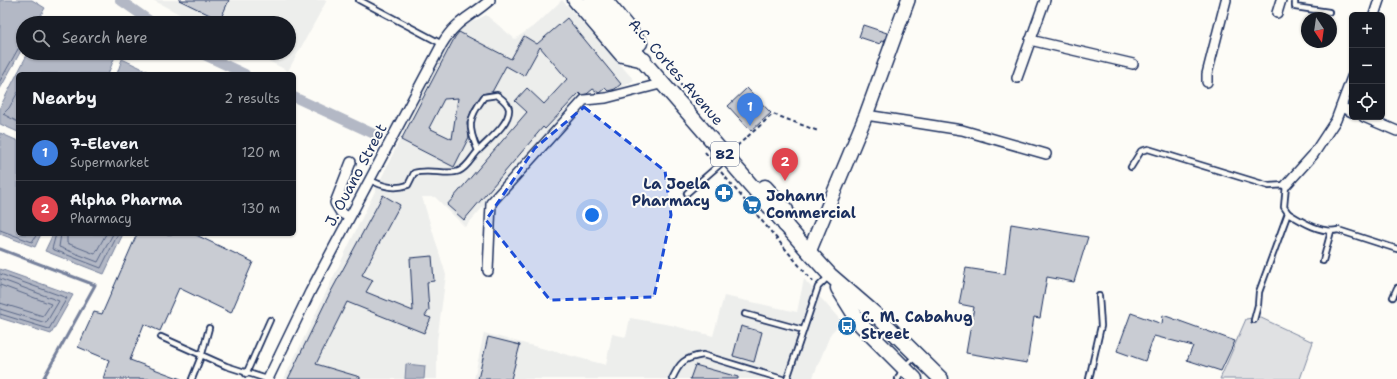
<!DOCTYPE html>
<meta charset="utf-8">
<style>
:root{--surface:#171b24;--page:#20242c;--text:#f1f3f6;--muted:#9ea1a6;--line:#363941;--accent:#1f6fb2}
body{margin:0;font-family:"Shantell Sans",sans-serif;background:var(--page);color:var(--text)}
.controls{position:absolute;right:12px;top:12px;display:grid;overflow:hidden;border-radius:6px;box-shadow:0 1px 3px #0004}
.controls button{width:36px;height:36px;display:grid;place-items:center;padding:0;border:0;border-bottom:1px solid var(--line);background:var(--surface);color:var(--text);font:20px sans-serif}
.compass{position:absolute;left:1301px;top:12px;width:36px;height:36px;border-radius:50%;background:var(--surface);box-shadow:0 1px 3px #0004;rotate:167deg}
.you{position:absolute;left:592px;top:215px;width:14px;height:14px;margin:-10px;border:3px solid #fff;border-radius:50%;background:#1a73e8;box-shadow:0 0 0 6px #1a73e833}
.badge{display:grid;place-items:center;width:26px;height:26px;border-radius:50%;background:var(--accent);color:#fff;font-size:13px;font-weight:700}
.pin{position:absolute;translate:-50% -33px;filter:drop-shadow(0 1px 2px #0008)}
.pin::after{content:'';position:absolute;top:21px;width:14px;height:12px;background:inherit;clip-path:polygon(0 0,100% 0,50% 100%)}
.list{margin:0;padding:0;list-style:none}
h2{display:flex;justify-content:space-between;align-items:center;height:52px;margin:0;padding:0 16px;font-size:17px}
h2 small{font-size:13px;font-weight:400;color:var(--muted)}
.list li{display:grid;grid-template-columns:26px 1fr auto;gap:12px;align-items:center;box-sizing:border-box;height:56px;padding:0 16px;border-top:1px solid var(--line)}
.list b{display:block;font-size:15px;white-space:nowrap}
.list p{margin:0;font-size:13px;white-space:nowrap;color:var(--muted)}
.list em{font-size:13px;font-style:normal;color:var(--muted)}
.icon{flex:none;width:22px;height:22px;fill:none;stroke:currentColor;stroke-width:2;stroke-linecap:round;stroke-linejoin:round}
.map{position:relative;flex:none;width:1397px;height:379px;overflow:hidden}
.search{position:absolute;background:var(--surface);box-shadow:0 1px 3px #0004;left:16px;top:16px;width:280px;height:44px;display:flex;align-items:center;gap:10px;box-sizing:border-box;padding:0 14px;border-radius:22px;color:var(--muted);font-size:15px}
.panel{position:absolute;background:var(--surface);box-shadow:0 1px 3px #0004;left:16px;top:72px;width:280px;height:164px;border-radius:6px}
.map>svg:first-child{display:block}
.built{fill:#edeeec}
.green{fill:#e0e1e3;stroke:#7e88a0}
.water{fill:#b3b8c5;stroke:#76819c}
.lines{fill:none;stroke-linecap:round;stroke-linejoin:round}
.shore{stroke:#586687;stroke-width:1}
.stream{stroke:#76819c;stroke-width:3}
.canal{stroke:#b3b8c5;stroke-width:10}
.building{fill:#c9ccd3;stroke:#1b2f5e;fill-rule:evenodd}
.lane-casing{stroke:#1b2f5e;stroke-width:8}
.street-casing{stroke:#1b2f5e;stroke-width:12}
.secondary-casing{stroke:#1b2f5e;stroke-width:16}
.primary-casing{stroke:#1b2f5e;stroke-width:17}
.path{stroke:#1b2f5e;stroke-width:2;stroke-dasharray:4 3;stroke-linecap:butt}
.lane{stroke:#fdfcf7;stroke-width:4.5}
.street{stroke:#fdfcf7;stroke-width:9}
.secondary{stroke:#fdfcf7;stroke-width:13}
.primary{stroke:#fdfcf7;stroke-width:14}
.marked{fill:#1d4ed8;fill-opacity:0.2;stroke:#1d4ed8;stroke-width:3;stroke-dasharray:8 5;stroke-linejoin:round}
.labels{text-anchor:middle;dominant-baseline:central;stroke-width:4;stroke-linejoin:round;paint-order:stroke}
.shield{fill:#fdfcf7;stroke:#5f6c8c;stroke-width:1}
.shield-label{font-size:14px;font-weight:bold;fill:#1b2f5e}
.street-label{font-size:15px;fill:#1b2f5e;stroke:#fdfcf7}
.poi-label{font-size:15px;font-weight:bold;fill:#1b2f5e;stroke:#fdfcf7;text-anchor:start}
</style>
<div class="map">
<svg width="1397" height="379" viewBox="0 0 1397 379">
<rect width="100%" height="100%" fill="#fdfcf7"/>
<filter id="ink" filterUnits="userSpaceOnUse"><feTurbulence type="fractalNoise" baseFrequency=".025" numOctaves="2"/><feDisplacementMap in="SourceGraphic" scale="8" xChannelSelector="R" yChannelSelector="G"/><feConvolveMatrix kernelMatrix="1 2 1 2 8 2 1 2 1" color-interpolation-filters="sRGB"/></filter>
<g filter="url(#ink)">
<g class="built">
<polygon points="153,0 327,0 288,71 253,53 289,53 289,23 196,23"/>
<polygon points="562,0 634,80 610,95 583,98 465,227 435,197 422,197 446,275 437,341 437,379 284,379 452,32 486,15 515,39 538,23"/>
<polygon points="804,279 842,322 831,333 813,377 817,379 474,379 484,333 606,365 612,334 626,337 630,318 671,325 713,336 724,296 797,312"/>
</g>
<polygon class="green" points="1259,317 1313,342 1300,379 1220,379 1246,319"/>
<g class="water">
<polygon points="0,0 32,0 45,8 36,23 23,23 23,47 0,89"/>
<polygon points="28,53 113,53 116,54 108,74 18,74 18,132 0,124 0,107"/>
<polygon points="122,59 154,74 117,74"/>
<polygon points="0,133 18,141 18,234 41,234 35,247 0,234"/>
<polygon points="53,234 123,234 104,274 45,251"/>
<polygon points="0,269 73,295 51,334 0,318"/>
<polygon points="406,364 425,366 424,379 405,379"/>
</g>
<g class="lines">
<g class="shore">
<polyline points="0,81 18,49 23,46"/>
<polyline points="18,92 9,108 3,114 18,122"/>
<polyline points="0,230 32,242 37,234"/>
<polyline points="56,234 52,249 101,268 118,234"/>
<polyline points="61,234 59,247 98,262 113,234"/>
<polyline points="67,234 67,243 95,254 106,234"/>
<polyline points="0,274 67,298 49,329 0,314"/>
<polyline points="0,279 59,301 46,323 0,309"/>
<polyline points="0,285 51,304 43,316 0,303"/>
</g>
<polyline class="stream" points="0,249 95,285 43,379"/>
<g class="canal">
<polyline points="120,0 153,23"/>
<polyline points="200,53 245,74"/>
<polyline points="294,97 374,134"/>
</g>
</g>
<g class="building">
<polygon points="179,0 229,0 220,20"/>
<path d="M567,18L621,84L615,89L608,91L605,88L599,93L593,89L587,94L581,95L579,93L545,129L543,127L464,220L447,205L527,112L515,101L527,88L544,104L567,79L540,47L524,76L506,66L492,92L482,94L472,109L467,123L469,137L454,167L401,140L455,37L459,32L511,59L524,36L537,44ZM458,98L452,139L429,128L444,99Z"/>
<polygon points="863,25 887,33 884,42 881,41 880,44 859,37"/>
<polygon points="747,88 771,113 751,131 728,106"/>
<polygon points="383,195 400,205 362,275 373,280 366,292 413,311 410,258 432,256 434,281 427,282 429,310 425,316 431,318 424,333 347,302 316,364 360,377 360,379 288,379 328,297"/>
<polygon points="1011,224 1088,237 1074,282 1047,277 1040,318 1034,317 1027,363 966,353 974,307 959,304 966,268 1005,274"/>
<polygon points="137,234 194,234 253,262 231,313 179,288 160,331 144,324 130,360 181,379 103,379 109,360 78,347 94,312 102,314"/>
<polygon points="1131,313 1162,324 1163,315 1235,341 1221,371 1187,360 1193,346 1154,336 1145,361 1117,351"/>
<polygon points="741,326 762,332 754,362 733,356"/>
<polygon points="488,337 520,345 511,379 478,379"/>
<polygon points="695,365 738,377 738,379 690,379"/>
</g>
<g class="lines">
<defs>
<g id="lane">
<polyline points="359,0 442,44"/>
<polyline points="1295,0 1295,7 1329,12"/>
<polyline points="1131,167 1141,151 1148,149 1269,186 1286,185 1284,207 1288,213 1259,292 1258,305 1254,320"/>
<path d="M370,180C382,186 394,190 408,185L414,173C429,168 449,176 459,171C468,167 472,157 478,151C487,141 510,124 509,109C508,103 501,98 497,95L484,97C468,119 467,126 478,151"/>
<polyline points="687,193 726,159"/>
<path d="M1288,213C1301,221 1321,234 1338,230L1397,249"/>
<polyline points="1323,261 1331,231"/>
<polyline points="1393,297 1397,288"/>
<polyline points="745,314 803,330"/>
<polyline points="161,337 226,366 267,379"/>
<polyline points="246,374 270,320"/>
<polyline points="192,379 202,354 209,328"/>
<path d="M672,379C680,362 684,358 703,355L782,379"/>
<polyline points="787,379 818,287 829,276"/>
<polyline points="898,379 903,368 915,357"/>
<polyline points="1089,379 1101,326 1099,296"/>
</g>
<g id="street">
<polyline points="1277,13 1281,0"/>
<polyline points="1374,15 1379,0"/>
<polyline points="1030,40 1133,64"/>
<polyline points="1017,78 1045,0"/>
<polyline points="1207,82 1207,74 1226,0"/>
<polyline points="1341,107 1352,112"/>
<polyline points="866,115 962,130 1046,154"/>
<polyline points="1364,117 1397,131"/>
<polyline points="1286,185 1313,155 1336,120 1352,77"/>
<polyline points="349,217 341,213 335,203 351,162"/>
<polyline points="488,271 491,203 584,100 606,98 664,83"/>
<path d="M268,379L310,292L442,44C456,20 471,17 490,0"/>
</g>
<polyline id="secondary" points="809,252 866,115 908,0"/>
<g id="primary">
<polyline points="575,0 622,55 644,60"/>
<polyline points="590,0 809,252 830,275 874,313 941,379"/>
<polyline points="605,0 640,43"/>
<polyline points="765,187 786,210 785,225"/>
<polyline points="838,288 861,325 915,379"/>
</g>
</defs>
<use href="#lane" class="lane-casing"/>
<use href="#street" class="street-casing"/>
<use href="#secondary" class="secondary-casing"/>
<use href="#primary" class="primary-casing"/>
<g class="path">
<polyline points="680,85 687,86 696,99"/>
<polyline points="737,146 773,114 818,131"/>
<polyline points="705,152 713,162"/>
<polyline points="721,172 813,282"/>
</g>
<use href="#lane" class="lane"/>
<use href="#street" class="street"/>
<use href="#secondary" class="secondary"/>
<use href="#primary" class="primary"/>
</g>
</g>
<path class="marked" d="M584,107L665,171L671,215L654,297L550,300L486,220L535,148Z"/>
<defs>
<symbol id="pharmacy-disc" viewBox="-11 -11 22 22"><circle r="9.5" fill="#1f6fb2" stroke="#fdfcf7"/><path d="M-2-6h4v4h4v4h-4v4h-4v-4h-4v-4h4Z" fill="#fff"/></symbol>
<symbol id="supermarket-disc" viewBox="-11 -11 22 22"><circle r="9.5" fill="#1f6fb2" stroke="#fdfcf7"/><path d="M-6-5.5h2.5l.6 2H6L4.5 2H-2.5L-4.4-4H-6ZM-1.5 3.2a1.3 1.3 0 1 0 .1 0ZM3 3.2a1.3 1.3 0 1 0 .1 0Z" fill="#fff"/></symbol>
<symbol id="bus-disc" viewBox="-11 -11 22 22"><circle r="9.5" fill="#1f6fb2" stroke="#fdfcf7"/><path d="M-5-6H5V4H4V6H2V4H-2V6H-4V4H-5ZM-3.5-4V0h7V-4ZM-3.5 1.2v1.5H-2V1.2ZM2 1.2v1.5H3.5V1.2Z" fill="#fff"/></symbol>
</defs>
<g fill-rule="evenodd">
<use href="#pharmacy-disc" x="713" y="182" width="22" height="22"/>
<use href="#supermarket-disc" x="741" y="194" width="22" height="22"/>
<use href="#bus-disc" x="836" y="315" width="22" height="22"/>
</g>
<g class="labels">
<rect class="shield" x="711" y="142" width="28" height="24" rx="3"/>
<g class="shield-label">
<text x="725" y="154">82</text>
</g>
<g class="street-label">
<text transform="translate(676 72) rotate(49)">A.C. Cortes Avenue</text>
<text transform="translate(356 175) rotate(-62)">J. Ouano Street</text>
</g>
<g class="poi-label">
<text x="710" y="184" text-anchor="end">La Joela<tspan x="710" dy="17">Pharmacy</tspan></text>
<text x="766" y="196">Johann<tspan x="766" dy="17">Commercial</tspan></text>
<text x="861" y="317">C. M. Cabahug<tspan x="861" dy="17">Street</tspan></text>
</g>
</g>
</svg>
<div class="controls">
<button>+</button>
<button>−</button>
<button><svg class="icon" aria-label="locate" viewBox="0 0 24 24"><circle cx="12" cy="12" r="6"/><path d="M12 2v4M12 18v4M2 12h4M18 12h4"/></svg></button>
</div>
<svg class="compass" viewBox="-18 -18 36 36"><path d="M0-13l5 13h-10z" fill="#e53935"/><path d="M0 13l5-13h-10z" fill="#9ea1a6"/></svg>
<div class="you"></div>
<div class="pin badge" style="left:750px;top:126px;background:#3f7fe0">1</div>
<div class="pin badge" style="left:785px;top:181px;background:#e0444e">2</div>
<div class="search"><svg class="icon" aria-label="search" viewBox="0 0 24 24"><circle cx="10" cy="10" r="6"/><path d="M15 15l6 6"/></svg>Search here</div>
<section class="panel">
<h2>Nearby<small>2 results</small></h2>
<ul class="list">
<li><span class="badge" style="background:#3f7fe0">1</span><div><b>7-Eleven</b><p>Supermarket</p></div><em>120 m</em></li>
<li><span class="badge" style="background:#e0444e">2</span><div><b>Alpha Pharma</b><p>Pharmacy</p></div><em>130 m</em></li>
</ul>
</section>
</div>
